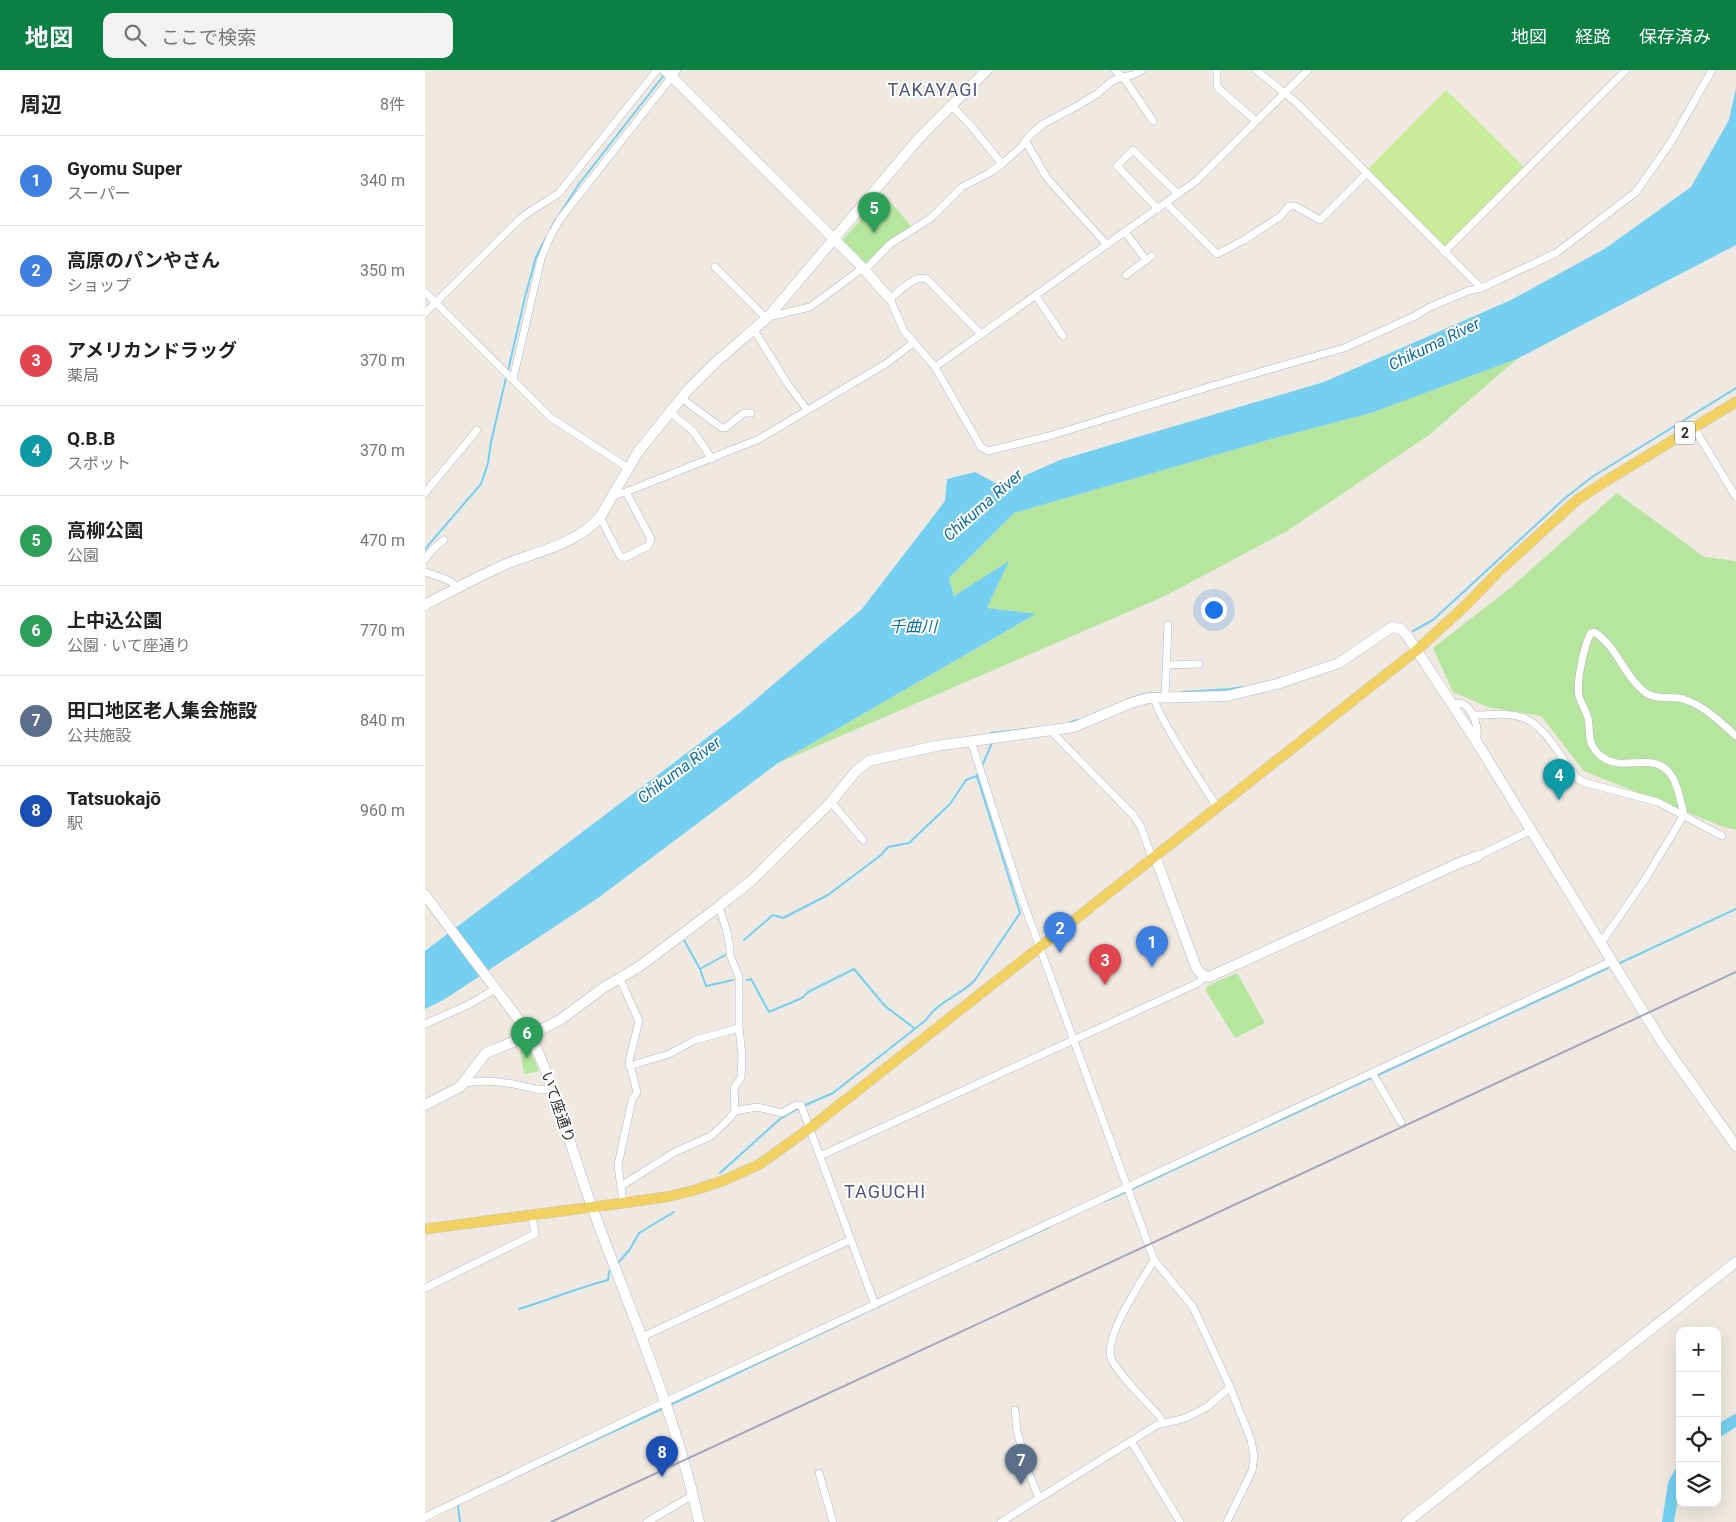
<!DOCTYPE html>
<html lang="ja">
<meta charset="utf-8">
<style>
:root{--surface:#fff;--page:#f2f2f2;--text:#222;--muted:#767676;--line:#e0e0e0;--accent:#0b8043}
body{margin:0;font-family:Roboto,"Noto Sans JP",sans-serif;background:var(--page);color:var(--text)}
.controls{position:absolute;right:15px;bottom:15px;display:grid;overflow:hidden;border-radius:10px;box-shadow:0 5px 20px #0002}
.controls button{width:45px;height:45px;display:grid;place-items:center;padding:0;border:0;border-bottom:1px solid var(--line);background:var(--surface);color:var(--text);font:25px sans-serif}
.you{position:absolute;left:788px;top:539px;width:18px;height:18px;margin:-12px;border:4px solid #fff;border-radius:50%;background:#1a73e8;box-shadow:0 0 0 8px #1a73e833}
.badge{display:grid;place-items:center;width:32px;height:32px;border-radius:50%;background:var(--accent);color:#fff;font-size:16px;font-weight:700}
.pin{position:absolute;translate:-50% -41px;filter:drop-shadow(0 1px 2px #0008)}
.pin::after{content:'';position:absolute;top:26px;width:18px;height:15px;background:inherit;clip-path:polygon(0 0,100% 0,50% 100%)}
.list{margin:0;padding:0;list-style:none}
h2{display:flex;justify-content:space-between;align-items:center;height:65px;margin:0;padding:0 20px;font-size:21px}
h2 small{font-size:16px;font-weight:400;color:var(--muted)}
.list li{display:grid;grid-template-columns:32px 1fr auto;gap:15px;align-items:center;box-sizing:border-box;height:90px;padding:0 20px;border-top:1px solid var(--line)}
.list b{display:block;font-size:19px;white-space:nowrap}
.list p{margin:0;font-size:16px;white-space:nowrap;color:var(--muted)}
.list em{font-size:16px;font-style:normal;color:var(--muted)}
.icon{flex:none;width:28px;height:28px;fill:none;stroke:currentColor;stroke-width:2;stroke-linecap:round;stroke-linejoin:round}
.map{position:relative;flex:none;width:1311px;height:1452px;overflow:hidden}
header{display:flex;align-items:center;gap:30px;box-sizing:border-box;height:70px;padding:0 25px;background:var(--accent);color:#fff}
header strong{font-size:24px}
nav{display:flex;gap:28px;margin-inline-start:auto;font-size:18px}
.search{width:350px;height:45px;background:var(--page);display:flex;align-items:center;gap:12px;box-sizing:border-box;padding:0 18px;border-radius:10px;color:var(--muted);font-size:19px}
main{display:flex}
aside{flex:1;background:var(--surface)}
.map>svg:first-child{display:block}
.green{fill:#b6e59e}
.pitch{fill:#c9ec9a}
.water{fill:#75cff0}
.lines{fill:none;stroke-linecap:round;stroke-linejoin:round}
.stream{stroke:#75cff0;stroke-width:2}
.river{stroke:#75cff0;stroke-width:12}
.street-casing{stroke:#b4b7c1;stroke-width:8}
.secondary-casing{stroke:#b4b7c1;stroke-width:11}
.primary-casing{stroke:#c9c9c9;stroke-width:11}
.street{stroke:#fff;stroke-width:7}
.secondary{stroke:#fff;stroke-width:10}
.primary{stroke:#f2d163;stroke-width:10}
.rail{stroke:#a3a6b8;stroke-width:2}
.labels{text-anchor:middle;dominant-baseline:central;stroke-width:4;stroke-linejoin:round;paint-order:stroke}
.shield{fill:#fff;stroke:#6d6d6d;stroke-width:1}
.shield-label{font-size:14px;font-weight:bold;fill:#2e2e2e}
.street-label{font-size:15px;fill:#2e2e2e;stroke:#fff}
.water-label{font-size:16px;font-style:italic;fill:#0d6fa3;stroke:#fff}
.quarter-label{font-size:18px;letter-spacing:1px;fill:#4d5680;stroke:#fff}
</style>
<header>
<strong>地図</strong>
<div class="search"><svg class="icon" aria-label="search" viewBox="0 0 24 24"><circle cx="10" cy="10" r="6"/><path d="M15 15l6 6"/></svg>ここで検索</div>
<nav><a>地図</a><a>経路</a><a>保存済み</a></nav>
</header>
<main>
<aside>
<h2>周辺<small>8件</small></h2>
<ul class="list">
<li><span class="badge" style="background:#3f7fe0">1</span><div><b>Gyomu Super</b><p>スーパー</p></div><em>340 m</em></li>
<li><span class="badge" style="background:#3f7fe0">2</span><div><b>高原のパンやさん</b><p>ショップ</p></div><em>350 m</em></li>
<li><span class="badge" style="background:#e0444e">3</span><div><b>アメリカンドラッグ</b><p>薬局</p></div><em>370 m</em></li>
<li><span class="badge" style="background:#0f9aa8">4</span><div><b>Q.B.B</b><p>スポット</p></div><em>370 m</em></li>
<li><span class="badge" style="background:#2e9e5b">5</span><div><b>高柳公園</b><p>公園</p></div><em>470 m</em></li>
<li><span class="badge" style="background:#2e9e5b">6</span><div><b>上中込公園</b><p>公園 · いて座通り</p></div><em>770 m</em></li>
<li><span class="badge" style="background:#5c6f8a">7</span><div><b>田口地区老人集会施設</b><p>公共施設</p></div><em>840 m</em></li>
<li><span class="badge" style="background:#1a4fb4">8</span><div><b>Tatsuokajō</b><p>駅</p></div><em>960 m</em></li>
</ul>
</aside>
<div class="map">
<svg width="1311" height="1452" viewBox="0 0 1311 1452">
<rect width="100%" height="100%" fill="#efe9e1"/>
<g class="green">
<polygon points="458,123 486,156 463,171 440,194 417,171"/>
<polygon points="1092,289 1004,365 862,461 740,526 353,693 610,545 562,538 583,493 529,526 524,508 589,443 843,370 946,343"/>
<polygon points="1192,423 1279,487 1311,491 1311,760 1296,756 1159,701 1116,646 1063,637 1028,622 1008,578 1083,520"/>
<polygon points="812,903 840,953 810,968 781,921 782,916"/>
<polygon points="102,973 114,1001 99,1004 94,974"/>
</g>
<polygon class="pitch" points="1021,20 1100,98 1021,177 943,99"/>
<polygon class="water" points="1311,18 1311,175 1092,289 946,343 843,370 589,443 524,508 529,526 584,491 562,538 611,544 353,693 173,828 20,929 0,939 0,881 316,642 437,539 520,431 522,409 550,402 576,416 635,390 899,312 1086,230 1181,178 1266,117 1304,50"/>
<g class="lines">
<g class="stream">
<polyline points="134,145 154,114 239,5"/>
<polyline points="126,158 131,149"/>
<polyline points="83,301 100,227 111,187 122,166"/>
<polyline points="0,479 56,414 63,393 66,372 81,308"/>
<polyline points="988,561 1008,550 1139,429 1167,407 1311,318"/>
<polyline points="758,622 805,619 818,617"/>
<polyline points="725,623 736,623"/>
<polyline points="703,629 720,624"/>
<polyline points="643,653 653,650"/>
<polyline points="566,665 566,663 601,659"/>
<polyline points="557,696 567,673"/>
<polyline points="259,870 275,899 302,884"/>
<polyline points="319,870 348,845 358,848 403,825 456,785 463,777 484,773 525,734 541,710 552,706"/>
<polyline points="1195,893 1311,839"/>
<polyline points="275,899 281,916 308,910"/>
<polyline points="322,910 326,909 344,942 377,928 383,922 429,899 460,936 489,958"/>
<polyline points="953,1005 1183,898"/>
<path d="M378,1036L408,1023L501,950C513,931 535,926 550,910L595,843L552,706L553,703"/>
<polyline points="295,1103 355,1049 374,1038"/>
<polyline points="705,1120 948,1007"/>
<polyline points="680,1131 701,1122"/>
<polyline points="551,1191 624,1157"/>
<polyline points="193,1193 205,1179 214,1163 249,1142"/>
<path d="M94,1239C124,1230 152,1218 183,1210L184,1202L186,1199"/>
<polyline points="245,1335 485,1221"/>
<polyline points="116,1395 239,1338"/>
<polyline points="35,1452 33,1436 35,1433"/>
</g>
<g class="river">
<polyline points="1292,1362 1311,1350"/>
<polyline points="1243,1452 1249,1414 1255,1403"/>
</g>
<defs>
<g id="street">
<polyline points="690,0 701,11 728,51"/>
<polyline points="792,0 792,15 793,18 831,51"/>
<polyline points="831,0 872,33 1056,218"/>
<polyline points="526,35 547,57 577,94"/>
<polyline points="601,72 622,108 682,175"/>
<polyline points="741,133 792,184 819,170 856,146 864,136 870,136 895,150 942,103"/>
<polyline points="733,139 692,96 708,80 753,124"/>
<polyline points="700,162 721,190"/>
<polyline points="1019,182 1201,0"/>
<polyline points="290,197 338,245 343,247 385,237 438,198"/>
<polyline points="440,200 465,174 506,148 537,117 564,103 577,94 597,76 605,65 618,54 654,35 672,24 687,11 697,7 708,5 717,0"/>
<polyline points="701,205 727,186"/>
<polyline points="0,222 125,347 203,398"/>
<polyline points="611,226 638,266"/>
<polyline points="0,243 96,148 104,142 133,124 232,0"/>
<polyline points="329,260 362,313 382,340"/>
<path d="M556,264L502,209C490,205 474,221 465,229L479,261L510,297L556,377L563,381L624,366L790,315L919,278L990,246L1005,237L1043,221L1056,218L1131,183L1211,122L1246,72L1287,0"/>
<polyline points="510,297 771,111 883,0"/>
<polyline points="88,309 116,189 125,167 135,149 252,0"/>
<polyline points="256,328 297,358 300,358 319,343 326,343"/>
<polyline points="245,342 269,362 287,389"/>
<polyline points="1269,358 1311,427"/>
<polyline points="0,423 52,360"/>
<polyline points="188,426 201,422 334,369 462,293 488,273"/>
<polyline points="175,447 195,486 199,488 223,476 226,469 201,422"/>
<polyline points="0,489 8,479 19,470"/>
<path d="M0,502C10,506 26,508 32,518"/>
<polyline points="742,595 774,594"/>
<path d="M729,627C729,641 781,720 792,737"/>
<polyline points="740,627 743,555"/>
<path d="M1027,635C1045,625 1056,658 1051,671"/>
<path d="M1049,645C1065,645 1084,642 1099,648C1121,656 1138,692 1153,709L1161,713L1233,732L1297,766"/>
<polyline points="626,661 709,746 716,757 727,788"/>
<polyline points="546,671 596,826 729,1190 768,1237 805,1317 826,1370 829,1386 827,1401 802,1452"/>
<polyline points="406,732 438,770"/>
<polyline points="1053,786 1105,761"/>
<path d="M1176,873L1219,811L1259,745C1256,733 1254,719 1248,708C1230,677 1198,705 1176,686C1161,674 1166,664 1163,648C1161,640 1156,634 1154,626C1151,614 1159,574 1166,563L1169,562C1193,577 1199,607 1221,623C1230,630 1246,626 1258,629C1278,635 1296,652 1311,666"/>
<polyline points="195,909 214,951 204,991 212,1022 207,1030 193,1095 198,1133"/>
<polyline points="0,954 43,935 70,919"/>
<polyline points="204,996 244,984 270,970 314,958"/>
<polyline points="948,1004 976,1052"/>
<path d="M40,1013C55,1010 72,1011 88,1014C101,1016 114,1022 128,1019"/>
<polyline points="310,1041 332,1037 357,1043 371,1035 376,1035 450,1235"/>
<polyline points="395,1086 773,913 780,907"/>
<polyline points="196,1116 250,1082 286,1066 305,1048 310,1041 309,1018 316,1008 317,985 314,958 314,907 305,885 305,877 301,858 294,837"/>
<path d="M729,1190C718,1209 679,1266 686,1288C690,1301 724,1334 735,1347L737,1353"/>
<polyline points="0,1218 110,1164 107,1145"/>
<polyline points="217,1267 425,1170"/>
<polyline points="590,1340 592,1361 603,1401 614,1428"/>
<polyline points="706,1371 755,1452"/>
<polyline points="394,1403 408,1452"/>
<polyline points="0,1447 240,1332 1187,891"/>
<polyline points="222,1452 268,1425"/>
<polyline points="576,1452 732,1355 757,1349 769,1344 782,1337 805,1317"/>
</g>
<g id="secondary">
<polyline points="240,0 438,198 465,229"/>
<path d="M0,535C26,521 52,507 79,495C112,481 151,475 175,447L213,382L262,321L291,292L343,247L495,67L562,0"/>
<polyline points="730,786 771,897 777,905 784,907 1034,793 1053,786"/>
<path d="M0,825L97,954C114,979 124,1008 133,1036C145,1070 155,1104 167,1137C205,1241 251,1343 274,1452"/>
<polyline points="0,1035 35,1017 61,983 105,965 135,950 178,918 215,896 284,844 326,811 406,732 431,701 444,691 511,676 649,657 706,633 723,628 802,626 852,614 914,593 967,557 976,559 983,567 1051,671 1237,972 1311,1076"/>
<polyline points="982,1452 1311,1192"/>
</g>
<polyline id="primary" points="0,1159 198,1133 241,1127 270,1120 300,1110 335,1094 385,1058 992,580 1041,535 1074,501 1152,430 1181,411 1311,332"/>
</defs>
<use href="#street" class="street-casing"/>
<use href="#secondary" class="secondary-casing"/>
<use href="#primary" class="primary-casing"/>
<use href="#street" class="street"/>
<use href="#secondary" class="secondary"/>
<use href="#primary" class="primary"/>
<polyline class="rail" points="126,1452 1311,902"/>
</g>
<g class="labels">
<rect class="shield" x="1250" y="351.5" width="20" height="23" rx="4"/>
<g class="shield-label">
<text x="1260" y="363">2</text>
</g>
<g class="street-label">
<text transform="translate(133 1037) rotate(71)">いて座通り</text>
</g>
<g class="water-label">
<text transform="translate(1009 274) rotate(-26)">Chikuma River</text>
<text transform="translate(558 435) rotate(-41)">Chikuma River</text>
<text x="488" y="556">千曲川</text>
<text transform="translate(254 700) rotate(-37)">Chikuma River</text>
</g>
<g class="quarter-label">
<text x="508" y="19">TAKAYAGI</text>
<text x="460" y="1121">TAGUCHI</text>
</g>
</g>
</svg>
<div class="controls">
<button>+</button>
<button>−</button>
<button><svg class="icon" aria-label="locate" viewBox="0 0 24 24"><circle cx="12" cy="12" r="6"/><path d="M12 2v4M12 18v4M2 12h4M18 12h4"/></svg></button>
<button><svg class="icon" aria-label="layers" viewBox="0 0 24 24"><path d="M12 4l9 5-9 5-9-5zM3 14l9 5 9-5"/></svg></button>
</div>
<div class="you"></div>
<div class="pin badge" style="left:727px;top:897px;background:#3f7fe0">1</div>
<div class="pin badge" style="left:635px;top:883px;background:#3f7fe0">2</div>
<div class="pin badge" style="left:680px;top:915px;background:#e0444e">3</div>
<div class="pin badge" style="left:1134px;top:730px;background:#0f9aa8">4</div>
<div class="pin badge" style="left:449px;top:163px;background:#2e9e5b">5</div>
<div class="pin badge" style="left:102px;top:988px;background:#2e9e5b">6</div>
<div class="pin badge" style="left:596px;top:1415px;background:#5c6f8a">7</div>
<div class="pin badge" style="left:237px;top:1407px;background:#1a4fb4">8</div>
</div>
</main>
